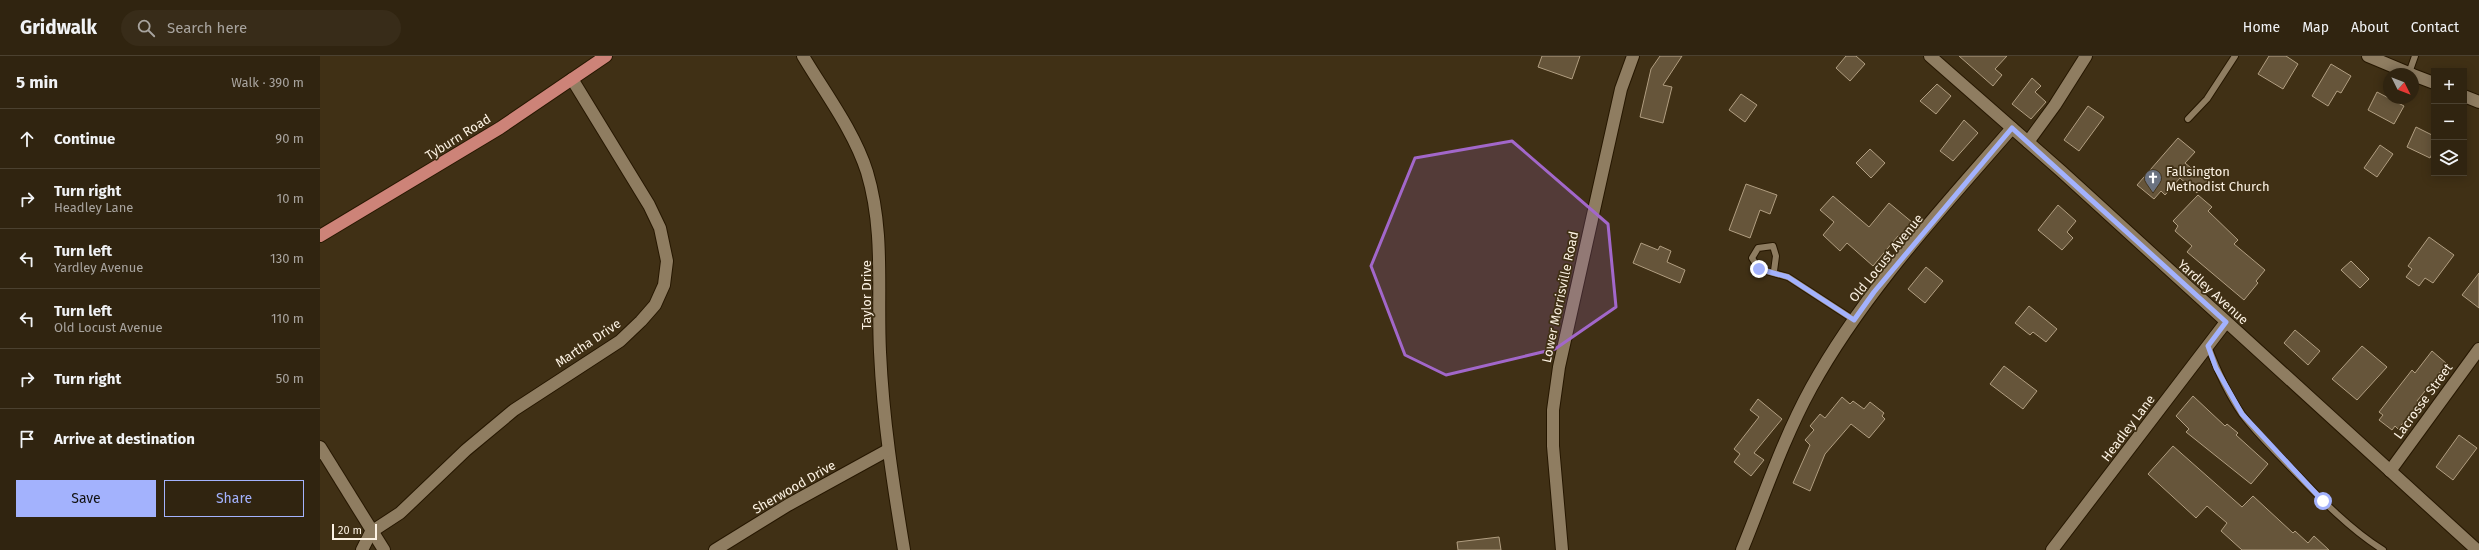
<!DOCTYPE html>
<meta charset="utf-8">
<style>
:root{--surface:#302410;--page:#382c19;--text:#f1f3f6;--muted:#a8a49f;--line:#4b4130;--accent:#a3b2fd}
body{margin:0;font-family:"Fira Sans",sans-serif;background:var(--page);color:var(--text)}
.controls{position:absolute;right:12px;top:12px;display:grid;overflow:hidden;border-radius:0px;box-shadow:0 2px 10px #0003}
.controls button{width:36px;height:36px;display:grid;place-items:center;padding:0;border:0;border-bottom:1px solid var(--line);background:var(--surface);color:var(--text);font:20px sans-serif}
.compass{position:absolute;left:2063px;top:12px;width:36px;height:36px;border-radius:50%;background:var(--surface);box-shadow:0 2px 10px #0003;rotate:132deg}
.scale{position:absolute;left:12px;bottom:10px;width:45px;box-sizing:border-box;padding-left:4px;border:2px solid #fcf2e3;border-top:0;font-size:11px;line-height:14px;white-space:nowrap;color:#fcf2e3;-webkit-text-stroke:3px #403015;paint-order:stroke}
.stop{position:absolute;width:12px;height:12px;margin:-9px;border:3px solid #a3b2fd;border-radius:50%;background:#fff}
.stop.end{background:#a3b2fd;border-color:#fff;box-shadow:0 1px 4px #0008}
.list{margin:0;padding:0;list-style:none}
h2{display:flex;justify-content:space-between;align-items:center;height:52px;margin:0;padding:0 16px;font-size:17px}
h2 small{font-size:13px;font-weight:400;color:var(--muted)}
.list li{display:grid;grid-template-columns:26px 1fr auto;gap:12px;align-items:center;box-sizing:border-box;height:60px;padding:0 16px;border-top:1px solid var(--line)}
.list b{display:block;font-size:15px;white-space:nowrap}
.list p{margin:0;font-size:13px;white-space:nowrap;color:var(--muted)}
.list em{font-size:13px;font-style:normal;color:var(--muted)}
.actions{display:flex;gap:8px;padding:12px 16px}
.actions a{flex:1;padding:9px 0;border:1px solid var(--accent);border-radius:0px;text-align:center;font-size:14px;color:var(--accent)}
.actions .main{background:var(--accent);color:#111}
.icon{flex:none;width:22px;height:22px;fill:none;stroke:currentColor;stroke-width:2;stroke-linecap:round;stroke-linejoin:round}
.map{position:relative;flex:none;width:2159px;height:494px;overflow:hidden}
header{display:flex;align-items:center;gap:24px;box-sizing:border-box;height:56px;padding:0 20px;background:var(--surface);border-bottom:1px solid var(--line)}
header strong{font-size:19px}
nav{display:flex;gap:22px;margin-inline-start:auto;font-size:14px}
.search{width:280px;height:36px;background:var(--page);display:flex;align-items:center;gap:10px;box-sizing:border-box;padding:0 14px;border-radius:22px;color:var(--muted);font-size:15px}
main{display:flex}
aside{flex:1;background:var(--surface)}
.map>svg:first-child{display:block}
.building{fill:#66553a;stroke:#b19e81}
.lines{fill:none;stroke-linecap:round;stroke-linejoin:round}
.lane-casing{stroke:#261700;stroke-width:8}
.street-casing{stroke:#261700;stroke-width:14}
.secondary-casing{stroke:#261700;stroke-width:14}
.primary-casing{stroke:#261700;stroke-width:14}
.lane{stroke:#8f7d61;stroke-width:6}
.street{stroke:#8f7d61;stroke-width:12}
.secondary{stroke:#8f7d61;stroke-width:12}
.primary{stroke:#cd8378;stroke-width:12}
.route{stroke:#a3b2fd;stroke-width:5}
.marked{fill:#a267ca;fill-opacity:0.2;stroke:#a267ca;stroke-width:3;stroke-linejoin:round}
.labels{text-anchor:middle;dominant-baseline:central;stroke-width:3.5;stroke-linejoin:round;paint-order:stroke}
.street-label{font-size:13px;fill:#fcf2e3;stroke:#403015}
.poi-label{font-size:13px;fill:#fcf2e3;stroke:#403015;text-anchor:start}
</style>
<header>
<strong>Gridwalk</strong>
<div class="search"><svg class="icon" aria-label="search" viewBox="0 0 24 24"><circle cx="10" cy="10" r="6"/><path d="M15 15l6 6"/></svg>Search here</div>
<nav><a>Home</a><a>Map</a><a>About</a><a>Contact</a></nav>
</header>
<main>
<aside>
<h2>5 min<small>Walk · 390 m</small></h2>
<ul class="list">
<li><svg class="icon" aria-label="ahead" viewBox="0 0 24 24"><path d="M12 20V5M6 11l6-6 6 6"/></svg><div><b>Continue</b></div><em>90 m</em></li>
<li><svg class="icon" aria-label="right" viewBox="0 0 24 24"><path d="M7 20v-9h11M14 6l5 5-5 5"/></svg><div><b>Turn right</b><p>Headley Lane</p></div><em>10 m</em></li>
<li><svg class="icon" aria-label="left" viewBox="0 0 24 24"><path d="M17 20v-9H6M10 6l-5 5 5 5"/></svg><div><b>Turn left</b><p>Yardley Avenue</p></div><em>130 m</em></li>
<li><svg class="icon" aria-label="left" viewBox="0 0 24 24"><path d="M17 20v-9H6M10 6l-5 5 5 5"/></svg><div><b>Turn left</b><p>Old Locust Avenue</p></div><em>110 m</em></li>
<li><svg class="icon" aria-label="right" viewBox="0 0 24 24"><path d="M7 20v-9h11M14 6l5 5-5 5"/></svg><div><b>Turn right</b></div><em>50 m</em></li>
<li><svg class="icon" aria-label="arrive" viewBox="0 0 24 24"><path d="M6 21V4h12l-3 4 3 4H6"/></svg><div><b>Arrive at destination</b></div></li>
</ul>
<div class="actions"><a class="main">Save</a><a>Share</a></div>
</aside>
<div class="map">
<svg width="2159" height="494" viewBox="0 0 2159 494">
<rect width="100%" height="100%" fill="#403015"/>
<g class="building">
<polygon points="1222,0 1260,0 1252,23 1218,11"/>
<polygon points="1340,0 1362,0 1343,29 1352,31 1343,67 1320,61 1331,13"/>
<polygon points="1526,0 1536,0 1545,8 1530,25 1516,12"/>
<polygon points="1639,0 1687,0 1675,13 1682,19 1673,30"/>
<polygon points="1949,0 1966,0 1978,8 1963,33 1938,18"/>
<polygon points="2011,8 2031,20 2021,37 2017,35 2008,50 1992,40"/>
<polygon points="1712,22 1721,30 1715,36 1726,46 1711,63 1692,48"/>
<polygon points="1617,28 1631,40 1616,58 1600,45"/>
<polygon points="2057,36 2084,50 2074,68 2048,54"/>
<polygon points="1421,38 1437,49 1425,66 1409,54"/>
<polygon points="1768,50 1784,61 1759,95 1744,84"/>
<polygon points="1644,64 1658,77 1633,105 1620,95"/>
<polygon points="2096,71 2114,80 2114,94 2110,102 2087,91"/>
<polygon points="1858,82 1875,96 1865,107 1888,126 1877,137 1860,122 1845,139 1841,135 1834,143 1817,129"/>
<polygon points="2060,89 2073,98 2057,121 2044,112"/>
<polygon points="1550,93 1565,107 1551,122 1536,107"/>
<polygon points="1426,128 1457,139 1450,158 1440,154 1430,182 1409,174"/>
<polygon points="1878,139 1892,151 1888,155 1918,184 1914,188 1945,214 1936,225 1938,227 1924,244 1867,196 1872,190 1855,175 1858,170 1853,165"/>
<polygon points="1513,140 1549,171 1569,147 1593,167 1581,182 1578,180 1553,210 1527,187 1520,195 1503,179 1514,166 1500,154"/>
<polygon points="1738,149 1756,165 1747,176 1753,182 1742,194 1718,174"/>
<polygon points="2109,181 2134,199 2113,227 2105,222 2099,230 2086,221 2092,213 2088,210"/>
<polygon points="1321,187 1338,194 1340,190 1351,195 1347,206 1365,214 1360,227 1313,207"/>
<polygon points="2031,205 2049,223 2040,232 2021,214"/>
<polygon points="1606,211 1623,225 1605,247 1588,233"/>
<polygon points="2159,217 2159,252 2142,239"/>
<polygon points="1709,250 1737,273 1726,286 1713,276 1710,279 1695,267"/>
<polygon points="1975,274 2000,295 1988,309 1964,287"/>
<polygon points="2042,290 2067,311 2037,344 2012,323"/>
<polygon points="2112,295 2127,308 2097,345 2099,347 2078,373 2075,370 2072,374 2059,364 2063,359 2059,356 2092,314 2095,317"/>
<polygon points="1684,310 1717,335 1703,353 1670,328"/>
<polygon points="1873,340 1905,370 1907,368 1918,377 1916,379 1948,408 1931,428 1866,376 1869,373 1856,360"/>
<polygon points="1522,341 1530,348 1533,345 1544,353 1550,346 1564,357 1562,360 1565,363 1549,382 1531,368 1505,398 1490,435 1473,427 1490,389 1485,384 1494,374 1490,370 1500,358 1505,362"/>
<polygon points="1438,343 1462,363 1434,397 1444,404 1431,420 1414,406 1420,398 1414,393 1439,361 1430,354"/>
<polygon points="2139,379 2157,392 2133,424 2116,411"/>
<polygon points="1853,390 1922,451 1933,440 1973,477 1975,475 1988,487 1994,480 2009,494 1922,494 1901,475 1907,467 1887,450 1876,462 1828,418"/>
<polygon points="1179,481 1181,494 1138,494 1137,486"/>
</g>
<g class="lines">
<defs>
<g id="lane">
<polyline points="2089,17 2095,0"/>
<polyline points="1868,63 1887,43 1915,0"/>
<polyline points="1454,215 1456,200 1453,190 1438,192 1432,202 1439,213 1468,221 1534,264"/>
<path d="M1888,290C1897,314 1908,338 1922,358C1936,377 1954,394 1970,411C1998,440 2028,472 2063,494"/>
</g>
<g id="street">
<path d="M483,0C505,37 534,75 547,116C565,176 557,235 560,296C563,363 573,428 584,494"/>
<polyline points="1610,0 1741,115 2157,494"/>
<polyline points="2048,0 2091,18"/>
<polyline points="2093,19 2114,27"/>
<polyline points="2144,40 2159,46"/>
<polyline points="1708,86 1735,49 1766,0"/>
<polyline points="0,391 64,494"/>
<polyline points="2070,415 2159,293"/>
<polyline points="42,494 51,476 80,457 146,394 194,354 300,285 321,265 335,249 344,229 347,205 340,172 329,149 252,23"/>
<polyline points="395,494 468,449 568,394"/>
<path d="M1422,494C1444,440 1463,383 1491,332C1544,236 1621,154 1692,72"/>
<polyline points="1732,494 1906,266"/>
</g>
<polyline id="secondary" points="1242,494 1233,390 1233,354 1239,311 1301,33 1313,0"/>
<polyline id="primary" points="0,180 180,72 286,0"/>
</defs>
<use href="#lane" class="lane-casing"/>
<use href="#street" class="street-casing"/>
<use href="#secondary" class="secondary-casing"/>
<use href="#primary" class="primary-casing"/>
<use href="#lane" class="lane"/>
<use href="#street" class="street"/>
<use href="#secondary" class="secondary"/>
<use href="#primary" class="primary"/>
</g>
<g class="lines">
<polyline class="route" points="1439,213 1468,221 1534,264 1554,236 1692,72 1906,266 1888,290 1896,312 1922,358 2003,445"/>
</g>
<path class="marked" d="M1192,85L1288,168L1296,251L1235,293L1126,319L1085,299L1051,210L1095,102Z"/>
<defs>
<symbol id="church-pin" viewBox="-11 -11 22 30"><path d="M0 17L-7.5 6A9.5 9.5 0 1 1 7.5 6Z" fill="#6b7280" stroke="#403015"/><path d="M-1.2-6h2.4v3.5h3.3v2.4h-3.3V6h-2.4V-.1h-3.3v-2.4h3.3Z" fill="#fff"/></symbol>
</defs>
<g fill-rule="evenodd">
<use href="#church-pin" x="1823" y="112" width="20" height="27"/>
</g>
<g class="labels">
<g class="street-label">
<text transform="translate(138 81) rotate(-32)">Tyburn Road</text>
<text transform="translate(1566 202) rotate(-51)">Old Locust Avenue</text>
<text transform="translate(1893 236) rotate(42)">Yardley Avenue</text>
<text transform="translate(546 239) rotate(-90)">Taylor Drive</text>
<text transform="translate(1240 241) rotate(-78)">Lower Morrisville Road</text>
<text transform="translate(268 287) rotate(-34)">Martha Drive</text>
<text transform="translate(2103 345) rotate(-54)">Lacrosse Street</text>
<text transform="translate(1808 372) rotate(-53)">Headley Lane</text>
<text transform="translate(474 431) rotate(-30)">Sherwood Drive</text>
</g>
<g class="poi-label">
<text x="1846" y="115">Fallsington<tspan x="1846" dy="15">Methodist Church</tspan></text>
</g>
</g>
</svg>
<div class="controls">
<button>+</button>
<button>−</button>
<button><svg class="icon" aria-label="layers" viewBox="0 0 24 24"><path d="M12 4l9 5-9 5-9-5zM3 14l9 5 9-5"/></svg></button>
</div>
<svg class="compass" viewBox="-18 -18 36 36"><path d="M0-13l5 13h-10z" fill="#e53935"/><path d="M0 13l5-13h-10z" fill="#a8a49f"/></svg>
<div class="scale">20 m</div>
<div class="stop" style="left:2003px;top:445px"></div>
<div class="stop end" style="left:1439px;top:213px"></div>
</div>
</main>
